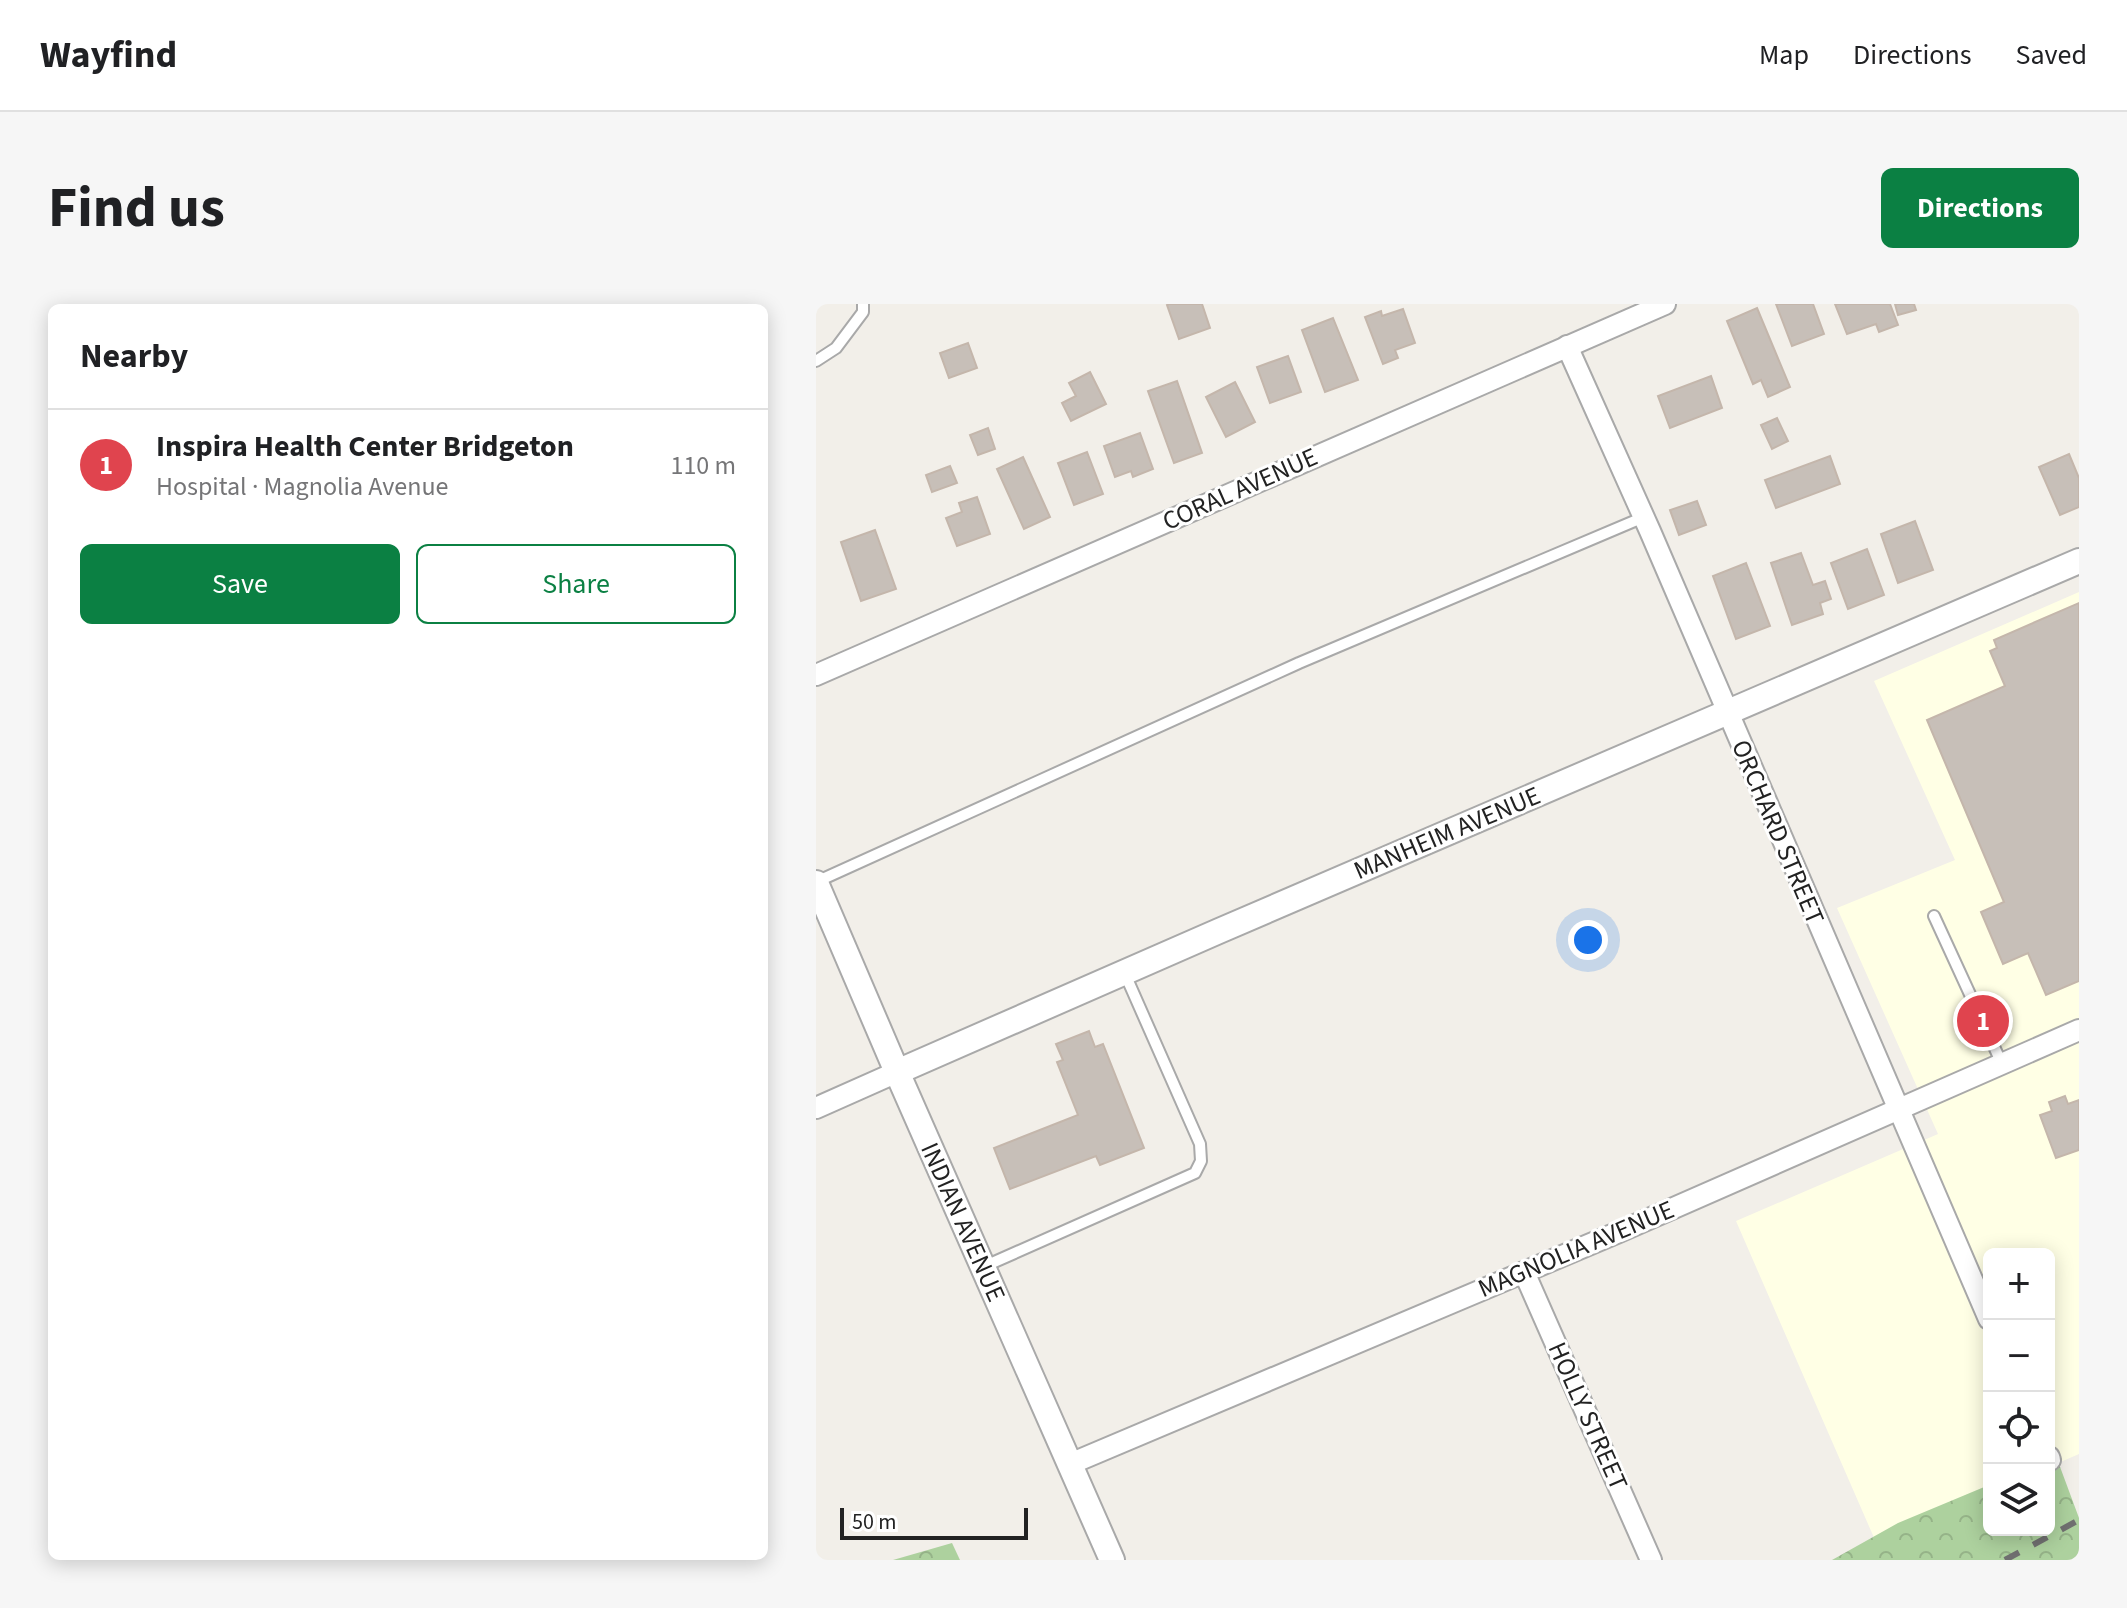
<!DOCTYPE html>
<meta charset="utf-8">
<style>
:root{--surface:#fff;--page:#f6f6f6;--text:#202124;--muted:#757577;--line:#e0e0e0;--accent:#0b8043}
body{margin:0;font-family:"Source Sans 3",sans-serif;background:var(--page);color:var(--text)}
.controls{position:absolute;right:24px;bottom:24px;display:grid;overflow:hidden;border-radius:12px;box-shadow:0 4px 20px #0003}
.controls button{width:72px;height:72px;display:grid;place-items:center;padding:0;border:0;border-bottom:2px solid var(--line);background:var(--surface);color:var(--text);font:40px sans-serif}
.scale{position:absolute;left:24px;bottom:20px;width:188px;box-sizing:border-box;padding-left:8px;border:4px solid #222;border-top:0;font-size:22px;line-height:28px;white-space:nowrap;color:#222;-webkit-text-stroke:6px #fff;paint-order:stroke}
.you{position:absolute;left:772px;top:636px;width:28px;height:28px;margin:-20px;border:6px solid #fff;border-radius:50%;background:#1a73e8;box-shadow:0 0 0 12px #1a73e833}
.badge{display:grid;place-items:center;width:52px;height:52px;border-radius:50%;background:var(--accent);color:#fff;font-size:26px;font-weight:700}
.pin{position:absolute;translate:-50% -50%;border:4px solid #fff;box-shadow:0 2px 8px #0006}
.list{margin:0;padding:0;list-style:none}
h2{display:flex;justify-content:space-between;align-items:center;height:104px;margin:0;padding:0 32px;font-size:34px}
h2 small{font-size:26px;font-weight:400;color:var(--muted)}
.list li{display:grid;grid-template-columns:52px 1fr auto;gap:24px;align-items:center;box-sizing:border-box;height:112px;padding:0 32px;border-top:2px solid var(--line)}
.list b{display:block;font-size:30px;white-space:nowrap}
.list p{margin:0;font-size:26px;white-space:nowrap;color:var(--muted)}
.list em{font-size:26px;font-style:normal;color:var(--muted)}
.actions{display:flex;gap:16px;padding:24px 32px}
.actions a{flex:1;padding:18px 0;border:2px solid var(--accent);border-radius:12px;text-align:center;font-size:28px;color:var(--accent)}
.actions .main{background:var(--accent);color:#fff}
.icon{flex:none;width:44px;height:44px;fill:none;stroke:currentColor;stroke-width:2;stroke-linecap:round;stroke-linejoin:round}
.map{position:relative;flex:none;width:1263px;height:1256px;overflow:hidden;border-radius:12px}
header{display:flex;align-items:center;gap:48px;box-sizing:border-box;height:112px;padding:0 40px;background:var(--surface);border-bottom:2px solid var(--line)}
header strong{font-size:38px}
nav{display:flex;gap:44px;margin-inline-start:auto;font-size:28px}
.intro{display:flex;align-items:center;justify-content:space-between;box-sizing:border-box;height:192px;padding:0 48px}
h1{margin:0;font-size:56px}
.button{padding:20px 36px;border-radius:12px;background:var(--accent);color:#fff;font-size:28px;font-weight:700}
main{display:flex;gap:48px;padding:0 48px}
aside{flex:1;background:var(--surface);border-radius:12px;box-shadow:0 4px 20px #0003}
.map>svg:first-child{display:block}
.education{fill:#ffffe5}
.forest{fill:url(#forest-crowns)}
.building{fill:#c7bfb8;stroke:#c4b6ab;stroke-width:2}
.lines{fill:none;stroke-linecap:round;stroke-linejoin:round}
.service-casing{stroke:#a9a9a9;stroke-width:14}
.minor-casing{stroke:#a9a9a9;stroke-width:24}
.tertiary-casing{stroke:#a9a9a9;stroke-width:28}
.service{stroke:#fff;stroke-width:10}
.minor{stroke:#fff;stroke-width:20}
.tertiary{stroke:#fff;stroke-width:24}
.rail{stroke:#707070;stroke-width:6;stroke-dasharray:16 16;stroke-linecap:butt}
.labels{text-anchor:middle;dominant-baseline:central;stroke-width:6;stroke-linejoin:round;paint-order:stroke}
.street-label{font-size:26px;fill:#222;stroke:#fff}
</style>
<header>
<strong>Wayfind</strong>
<nav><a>Map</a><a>Directions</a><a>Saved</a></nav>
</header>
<div class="intro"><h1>Find us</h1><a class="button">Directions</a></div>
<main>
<aside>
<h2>Nearby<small></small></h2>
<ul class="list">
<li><span class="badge" style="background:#e0444e">1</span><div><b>Inspira Health Center Bridgeton</b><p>Hospital · Magnolia Avenue</p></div><em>110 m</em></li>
</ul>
<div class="actions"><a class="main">Save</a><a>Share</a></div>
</aside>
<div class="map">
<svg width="1263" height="1256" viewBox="0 0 1263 1256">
<defs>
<pattern id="forest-crowns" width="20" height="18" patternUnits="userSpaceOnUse" patternTransform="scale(2)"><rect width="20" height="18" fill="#add19e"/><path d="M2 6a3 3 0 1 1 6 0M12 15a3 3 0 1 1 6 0" fill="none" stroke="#95b388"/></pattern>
</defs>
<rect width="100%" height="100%" fill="#f2efe9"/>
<polygon class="education" points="1263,288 1263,1150 1233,1163 1233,950 1173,950 1173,1188 1059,1236 920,917 1122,830 1021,604 1139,556 1058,377"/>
<g class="forest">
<polygon points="1240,1152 1263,1214 1263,1256 1016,1256 1082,1219 1173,1181 1173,1226 1233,1226 1233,1155"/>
<polygon points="136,1239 144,1256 77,1256"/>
</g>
<g class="building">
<polygon points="353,0 386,0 394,24 363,35 351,1"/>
<polygon points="960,0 997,0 1008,30 976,42"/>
<polygon points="1019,0 1074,0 1082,21 1063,28 1060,20 1031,30"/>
<polygon points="1079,0 1098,0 1100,6 1082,11"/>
<polygon points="941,4 974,83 952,93 945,76 937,80 911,17"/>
<polygon points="587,5 599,39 579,46 582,54 567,60 549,13 565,7 566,12"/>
<polygon points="517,14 542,76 509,88 486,26"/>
<polygon points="152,39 161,64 133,74 124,49"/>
<polygon points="472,52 485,88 454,99 441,63"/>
<polygon points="274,68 290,100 255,117 246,99 260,92 253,79"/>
<polygon points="895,72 906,104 854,124 842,92"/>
<polygon points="361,77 386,149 358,159 332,87"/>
<polygon points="419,78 439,118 410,133 390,93"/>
<polygon points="961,114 972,137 956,145 945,121"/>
<polygon points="172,124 179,145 162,151 154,131"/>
<polygon points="324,129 337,165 317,173 315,167 299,173 288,142"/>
<polygon points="271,148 287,190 258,201 242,159"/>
<polygon points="1253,150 1263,174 1263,203 1244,211 1223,163"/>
<polygon points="1014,152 1024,180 960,204 949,176"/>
<polygon points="207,153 234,213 208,225 181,165"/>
<polygon points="134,162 141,179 116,188 110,171"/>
<polygon points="161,193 174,230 141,242 130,214 146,208 143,199"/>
<polygon points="881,197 890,221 863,231 854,206"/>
<polygon points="1099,217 1117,266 1082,279 1065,230"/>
<polygon points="59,226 80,285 45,297 25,238"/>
<polygon points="1051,245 1068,291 1032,305 1015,259"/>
<polygon points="985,249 997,281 1009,277 1015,295 1004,299 1007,310 976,321 955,259"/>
<polygon points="930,259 954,322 920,335 897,272"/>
<polygon points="1263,299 1263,677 1230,691 1212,649 1187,660 1165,608 1188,598 1111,416 1189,382 1174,347 1181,344 1178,336"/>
<polygon points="273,727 279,743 287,740 328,844 284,861 280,852 194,885 178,844 262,811 241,758 247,756 240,740"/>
<polygon points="1249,792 1252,800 1263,796 1263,846 1240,854 1224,811 1236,807 1233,798"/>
</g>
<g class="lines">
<defs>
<g id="service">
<polyline points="0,57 20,44 47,8 47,0"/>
<polyline points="0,578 483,359 828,213"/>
<polyline points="1118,612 1186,760"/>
<polyline points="167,963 379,869 385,857 384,840 309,670"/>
</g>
<g id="minor">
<polyline points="751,42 834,227 1173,1015"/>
<polyline points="0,371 849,0"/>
<polyline points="0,804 81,768"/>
<polyline points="708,968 835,1256"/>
<polyline points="1233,1153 1234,1156"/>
<polyline points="254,1160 803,928 1263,726"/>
</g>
<g id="tertiary">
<polyline points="0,579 81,768 296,1256"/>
<polyline points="81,768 403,627 1263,257"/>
</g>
</defs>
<use href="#service" class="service-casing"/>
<use href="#minor" class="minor-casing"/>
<use href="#tertiary" class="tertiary-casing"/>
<use href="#service" class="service"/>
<use href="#minor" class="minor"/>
<use href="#tertiary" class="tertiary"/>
<polyline class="rail" points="1189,1256 1263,1216"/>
</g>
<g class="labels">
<g class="street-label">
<text transform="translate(424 185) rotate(-24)">CORAL AVENUE</text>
<text transform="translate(962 528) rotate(67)">ORCHARD STREET</text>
<text transform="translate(631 529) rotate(-23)">MANHEIM AVENUE</text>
<text transform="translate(147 918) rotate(66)">INDIAN AVENUE</text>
<text transform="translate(760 945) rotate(-23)">MAGNOLIA AVENUE</text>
<text transform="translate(772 1112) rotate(66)">HOLLY STREET</text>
</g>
</g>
</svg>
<div class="controls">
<button>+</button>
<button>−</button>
<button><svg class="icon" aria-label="locate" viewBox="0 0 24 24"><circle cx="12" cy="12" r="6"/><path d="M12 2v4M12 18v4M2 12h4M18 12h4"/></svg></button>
<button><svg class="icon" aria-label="layers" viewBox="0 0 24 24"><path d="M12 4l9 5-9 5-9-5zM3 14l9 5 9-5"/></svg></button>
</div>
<div class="scale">50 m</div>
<div class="you"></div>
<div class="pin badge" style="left:1167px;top:717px;background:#e0444e">1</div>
</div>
</main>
